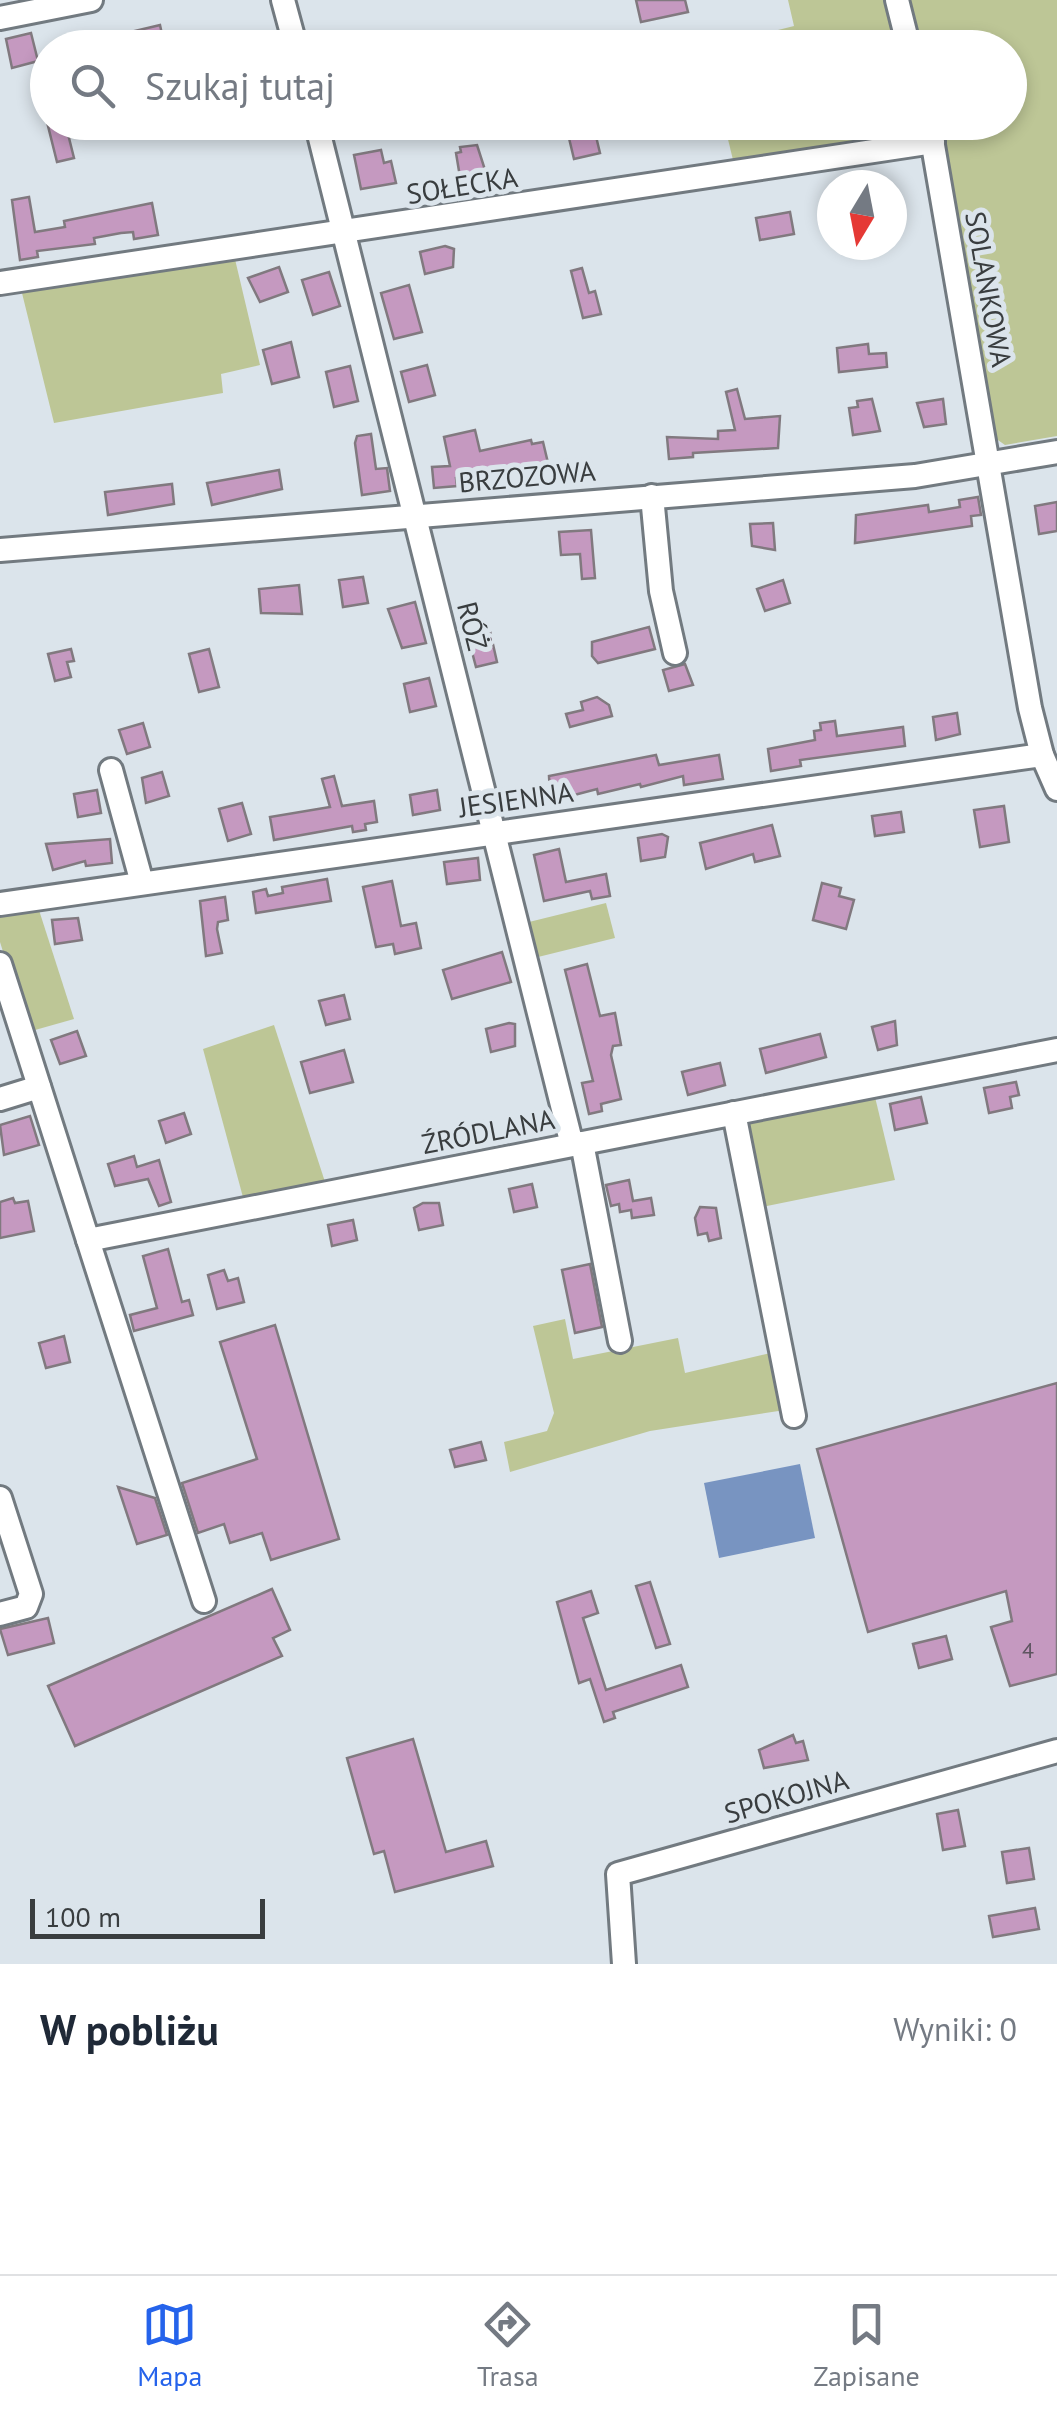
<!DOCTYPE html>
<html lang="pl">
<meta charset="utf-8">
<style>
:root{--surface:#fff;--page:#f2f2f3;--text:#1f2937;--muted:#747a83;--line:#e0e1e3;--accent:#2563eb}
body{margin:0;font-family:"PT Sans",sans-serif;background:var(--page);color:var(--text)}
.compass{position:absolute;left:817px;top:170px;width:90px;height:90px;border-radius:50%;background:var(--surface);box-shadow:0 5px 15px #0003;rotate:190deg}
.scale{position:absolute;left:30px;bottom:25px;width:235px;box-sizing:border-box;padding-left:10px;border:5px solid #393d3f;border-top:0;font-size:28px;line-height:35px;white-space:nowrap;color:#393d3f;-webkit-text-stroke:8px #dbe4eb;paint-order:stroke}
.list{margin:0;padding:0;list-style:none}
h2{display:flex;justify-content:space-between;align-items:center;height:130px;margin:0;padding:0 40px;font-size:42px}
h2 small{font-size:32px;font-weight:400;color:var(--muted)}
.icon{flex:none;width:55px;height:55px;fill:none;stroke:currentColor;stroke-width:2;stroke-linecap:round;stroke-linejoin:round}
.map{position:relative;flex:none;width:1057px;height:1964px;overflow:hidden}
.search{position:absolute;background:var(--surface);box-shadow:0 5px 15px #0003;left:30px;right:30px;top:30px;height:110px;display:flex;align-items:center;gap:25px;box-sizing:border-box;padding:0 35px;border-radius:55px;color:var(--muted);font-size:38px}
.sheet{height:310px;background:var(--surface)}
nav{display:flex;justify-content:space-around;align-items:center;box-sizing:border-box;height:140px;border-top:2px solid var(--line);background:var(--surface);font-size:28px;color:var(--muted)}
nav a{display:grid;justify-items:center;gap:5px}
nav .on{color:var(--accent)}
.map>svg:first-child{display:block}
.green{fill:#bdc696}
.water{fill:#7894c1}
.building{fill:#c599c0;stroke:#81797f;stroke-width:2.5}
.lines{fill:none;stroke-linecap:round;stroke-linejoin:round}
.minor-casing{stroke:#727a80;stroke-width:28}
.minor{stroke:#fff;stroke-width:22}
.labels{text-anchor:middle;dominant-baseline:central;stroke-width:10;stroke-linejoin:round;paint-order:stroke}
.number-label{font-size:22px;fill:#5c545f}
.street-label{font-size:28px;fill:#393d3f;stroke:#dbe4eb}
</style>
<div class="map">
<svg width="1057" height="1964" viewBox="0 0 1057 1964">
<rect width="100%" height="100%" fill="#dbe4eb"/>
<g class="green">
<polygon points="788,0 887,0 900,47 706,48 794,26"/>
<polygon points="907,0 1057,0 1057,436 1005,445 995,438 938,123 1010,122 1010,48 920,47"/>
<polygon points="724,123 918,123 920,134 734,164"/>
<polygon points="234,255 260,365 221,374 223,393 54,423 21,289"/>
<polygon points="606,903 615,938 538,957 529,922"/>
<polygon points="38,907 74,1019 28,1032 0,942 0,914"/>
<polygon points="274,1025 326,1185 244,1201 203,1049"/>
<polygon points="875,1097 895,1180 762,1207 745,1120"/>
<polygon points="565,1319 573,1359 678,1338 685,1373 779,1351 785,1410 650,1431 510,1472 504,1442 547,1431 554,1413 533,1326"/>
</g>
<polygon class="water" points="800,1464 815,1538 719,1558 704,1483"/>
<g class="building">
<polygon points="636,0 685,0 688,12 641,22"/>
<polygon points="160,25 165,48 139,48 135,31"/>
<polygon points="31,33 38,61 12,68 6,39"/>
<polygon points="47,122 65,122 74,158 57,162"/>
<polygon points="594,128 600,153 574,159 568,134"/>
<polygon points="477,145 486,173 460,177 456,153 461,152 460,147"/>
<polygon points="381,150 384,163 391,161 396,183 361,189 354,155"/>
<polygon points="29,197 35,232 65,227 64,221 152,203 158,235 134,239 133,232 121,233 94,238 95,244 37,251 38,257 20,260 12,200"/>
<polygon points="790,212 794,234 760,240 756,218"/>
<polygon points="445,246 454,249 453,267 425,274 420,252"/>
<polygon points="279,267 288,292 260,302 248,278"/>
<polygon points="582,268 589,293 595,291 601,314 583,318 571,271"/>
<polygon points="329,272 340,306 313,315 302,280"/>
<polygon points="409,285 422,332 394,339 381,293"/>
<polygon points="291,342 299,377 272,384 263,350"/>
<polygon points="868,344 869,354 886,353 887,367 839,372 837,348"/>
<polygon points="427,365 435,395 409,402 401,372"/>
<polygon points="350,366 358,401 334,407 326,372"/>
<polygon points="737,389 745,419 780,416 778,448 693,453 693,457 669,459 667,437 718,439 718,431 735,430 726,392"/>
<polygon points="872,399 880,431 853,435 849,408 858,407 857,401"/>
<polygon points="943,399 946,424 924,427 917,403"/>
<polygon points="475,430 480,451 531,440 532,444 543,442 548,463 456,478 457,486 434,488 432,467 450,466 444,437"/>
<polygon points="371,434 376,469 387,468 390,491 362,495 355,443 357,436"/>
<polygon points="279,470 282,489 212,505 207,483"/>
<polygon points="172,484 174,504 108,515 105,492"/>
<polygon points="978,497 981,515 971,516 972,526 855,543 856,515 928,505 929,512 960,507 959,500"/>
<polygon points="1057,502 1057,531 1039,534 1035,506"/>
<polygon points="773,523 775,550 752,546 750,524"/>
<polygon points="591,530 595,578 582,579 580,554 561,555 559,532"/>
<polygon points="363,577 368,603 343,607 339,580"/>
<polygon points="783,580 790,603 765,611 757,589"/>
<polygon points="299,585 302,614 261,613 259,589"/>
<polygon points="415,602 426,643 402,648 388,609"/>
<polygon points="649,627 655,649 598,663 592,656 592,642"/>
<polygon points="490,631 497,662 476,667 468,637"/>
<polygon points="71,649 74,661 67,662 71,677 55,681 48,654"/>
<polygon points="209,649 219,687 199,692 189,654"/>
<polygon points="685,664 693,685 669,691 663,670"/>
<polygon points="429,678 436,706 410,712 404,684"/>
<polygon points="597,697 609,705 612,716 570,727 566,714 583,710 581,702"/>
<polygon points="957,713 960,734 936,740 933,717"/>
<polygon points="835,721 837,736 903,727 905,746 800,760 801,766 771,771 768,749 815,740 814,731 821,730 820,723"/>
<polygon points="143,723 150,747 127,754 119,730"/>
<polygon points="656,755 659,765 719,755 723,779 684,785 683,776 641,787 640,784 598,794 597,789 555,800 550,794 549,776"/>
<polygon points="162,772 169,796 146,803 142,778"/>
<polygon points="334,776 342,806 374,801 377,822 365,824 366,830 353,832 352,826 274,840 270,817 330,807 322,779"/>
<polygon points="97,790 101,813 78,817 74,794"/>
<polygon points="437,790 440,810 413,815 410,795"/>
<polygon points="242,803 251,834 228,841 219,809"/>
<polygon points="1004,806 1009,842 980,847 974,810"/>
<polygon points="901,812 904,832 875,836 872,816"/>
<polygon points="772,825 780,856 755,862 753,854 706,869 700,843"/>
<polygon points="662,834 668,837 665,857 641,861 638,838"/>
<polygon points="110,839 112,863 86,866 85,861 53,870 46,844"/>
<polygon points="559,849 566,882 606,874 610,896 592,899 590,891 544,901 534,855"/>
<polygon points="478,858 480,880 447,884 444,862"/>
<polygon points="327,879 331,901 256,913 253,892 266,889 268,896 283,893 282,887"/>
<polygon points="392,881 401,926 416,923 421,948 395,954 393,944 376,947 363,887"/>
<polygon points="822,883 841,888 839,896 854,900 846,929 813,920"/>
<polygon points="225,897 228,920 218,922 217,929 222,953 206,956 200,901"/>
<polygon points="78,918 82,940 55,944 52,920"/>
<polygon points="502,952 511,982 452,999 443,970"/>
<polygon points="587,964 600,1016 615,1013 621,1045 613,1046 611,1055 621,1099 601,1104 602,1111 589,1114 582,1083 593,1081 565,970"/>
<polygon points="344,995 350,1019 326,1025 319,1001"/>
<polygon points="895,1021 897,1045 878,1050 872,1027"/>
<polygon points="509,1023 515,1024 515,1046 491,1052 486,1029"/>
<polygon points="77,1031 86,1056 60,1064 51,1040"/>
<polygon points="820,1034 826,1057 766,1073 760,1049"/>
<polygon points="344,1050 353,1082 310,1093 301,1062"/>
<polygon points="720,1063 725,1085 688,1095 682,1072"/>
<polygon points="1016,1082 1019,1095 1010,1097 1012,1108 989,1113 984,1088"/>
<polygon points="921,1097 927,1123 895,1130 890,1104"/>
<polygon points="184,1113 191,1134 166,1143 159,1121"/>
<polygon points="30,1116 39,1145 4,1155 0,1125"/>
<polygon points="134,1156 137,1167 159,1160 171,1202 159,1206 148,1179 115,1186 108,1164"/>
<polygon points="629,1180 633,1201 651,1198 654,1215 632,1218 631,1210 620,1212 619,1204 611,1206 606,1185"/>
<polygon points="532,1184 537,1207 514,1212 509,1189"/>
<polygon points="13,1198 15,1203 28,1201 34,1231 0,1238 0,1202"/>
<polygon points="423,1203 439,1203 443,1225 419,1230 414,1208"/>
<polygon points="700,1207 716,1208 721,1238 709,1241 707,1233 698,1235 695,1218"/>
<polygon points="353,1220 357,1240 332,1246 328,1225"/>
<polygon points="168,1249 182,1302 189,1300 193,1315 134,1331 130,1315 157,1308 143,1256"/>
<polygon points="590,1264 602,1327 575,1333 562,1270"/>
<polygon points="224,1270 228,1281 238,1278 244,1302 217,1309 208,1275"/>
<polygon points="275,1325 339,1539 271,1560 262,1533 230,1543 224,1524 198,1533 182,1483 257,1459 220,1342"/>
<polygon points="64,1336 70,1362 46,1368 39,1343"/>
<polygon points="1057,1383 1057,1674 1010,1686 991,1627 1012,1621 1006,1591 868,1632 817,1449"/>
<polygon points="481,1442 486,1460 455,1467 450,1450"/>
<polygon points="118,1487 155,1498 167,1535 137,1544"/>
<polygon points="650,1582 670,1644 656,1648 636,1586"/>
<polygon points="272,1589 290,1630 273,1638 282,1656 75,1746 48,1686"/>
<polygon points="591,1591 598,1613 583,1618 606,1690 681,1665 688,1687 613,1712 615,1718 604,1722 590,1679 579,1683 557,1602"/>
<polygon points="48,1618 54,1643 8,1655 0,1629"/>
<polygon points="946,1636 952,1659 919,1668 913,1644"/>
<polygon points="793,1735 796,1743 803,1741 808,1760 764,1768 759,1750"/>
<polygon points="413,1739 446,1852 486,1841 493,1866 395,1892 384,1851 374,1854 347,1758"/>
<polygon points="958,1810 965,1846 943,1850 937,1814"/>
<polygon points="1029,1848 1034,1879 1007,1883 1002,1852"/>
<polygon points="1035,1908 1039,1929 993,1937 989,1916"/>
</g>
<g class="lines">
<defs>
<g id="minor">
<polyline points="283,0 296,48"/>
<polyline points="897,0 909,48"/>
<polyline points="0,18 91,0"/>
<polyline points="316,122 572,1145"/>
<polyline points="929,122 1030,708 1042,755 1057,789"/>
<polyline points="0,283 933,142"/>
<polyline points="652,496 661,591 675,653"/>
<polyline points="0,550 915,476 1057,452"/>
<polyline points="111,770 142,883"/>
<polyline points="0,904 1042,755"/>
<polyline points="0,964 88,1240 1057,1050"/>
<polyline points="0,1099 39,1087"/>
<polyline points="734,1113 794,1416"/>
<polyline points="582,1143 620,1341"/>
<polyline points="88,1240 204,1601"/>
<polyline points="0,1498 31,1594 26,1607 0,1614"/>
<polyline points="624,1964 618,1874 1057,1751"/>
</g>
</defs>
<use href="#minor" class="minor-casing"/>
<use href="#minor" class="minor"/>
</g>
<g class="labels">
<g class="number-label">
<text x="1028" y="1650">4</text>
</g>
<g class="street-label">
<text transform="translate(462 185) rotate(-9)">SOŁECKA</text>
<text transform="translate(989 289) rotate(80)">SOLANKOWA</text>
<text transform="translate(527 476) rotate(-5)">BRZOZOWA</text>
<text transform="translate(473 626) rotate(76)">RÓŻ</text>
<text transform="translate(516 799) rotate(-8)">JESIENNA</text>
<text transform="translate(488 1131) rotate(-11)">ŹRÓDLANA</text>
<text transform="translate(786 1796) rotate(-16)">SPOKOJNA</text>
</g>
</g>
</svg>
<svg class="compass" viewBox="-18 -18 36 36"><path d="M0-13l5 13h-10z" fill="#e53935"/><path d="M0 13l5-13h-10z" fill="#747a83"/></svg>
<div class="scale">100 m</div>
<div class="search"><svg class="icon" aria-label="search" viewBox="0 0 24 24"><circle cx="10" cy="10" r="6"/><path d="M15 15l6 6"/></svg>Szukaj tutaj</div>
</div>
<section class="sheet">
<h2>W pobliżu<small>Wyniki: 0</small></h2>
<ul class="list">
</ul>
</section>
<nav>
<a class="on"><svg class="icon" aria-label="map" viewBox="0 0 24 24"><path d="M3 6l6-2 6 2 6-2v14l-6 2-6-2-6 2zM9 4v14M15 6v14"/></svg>Mapa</a>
<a><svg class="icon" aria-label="directions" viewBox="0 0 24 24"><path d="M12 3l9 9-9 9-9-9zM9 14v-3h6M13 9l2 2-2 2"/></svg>Trasa</a>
<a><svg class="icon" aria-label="saved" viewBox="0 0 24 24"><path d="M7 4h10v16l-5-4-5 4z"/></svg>Zapisane</a>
</nav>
